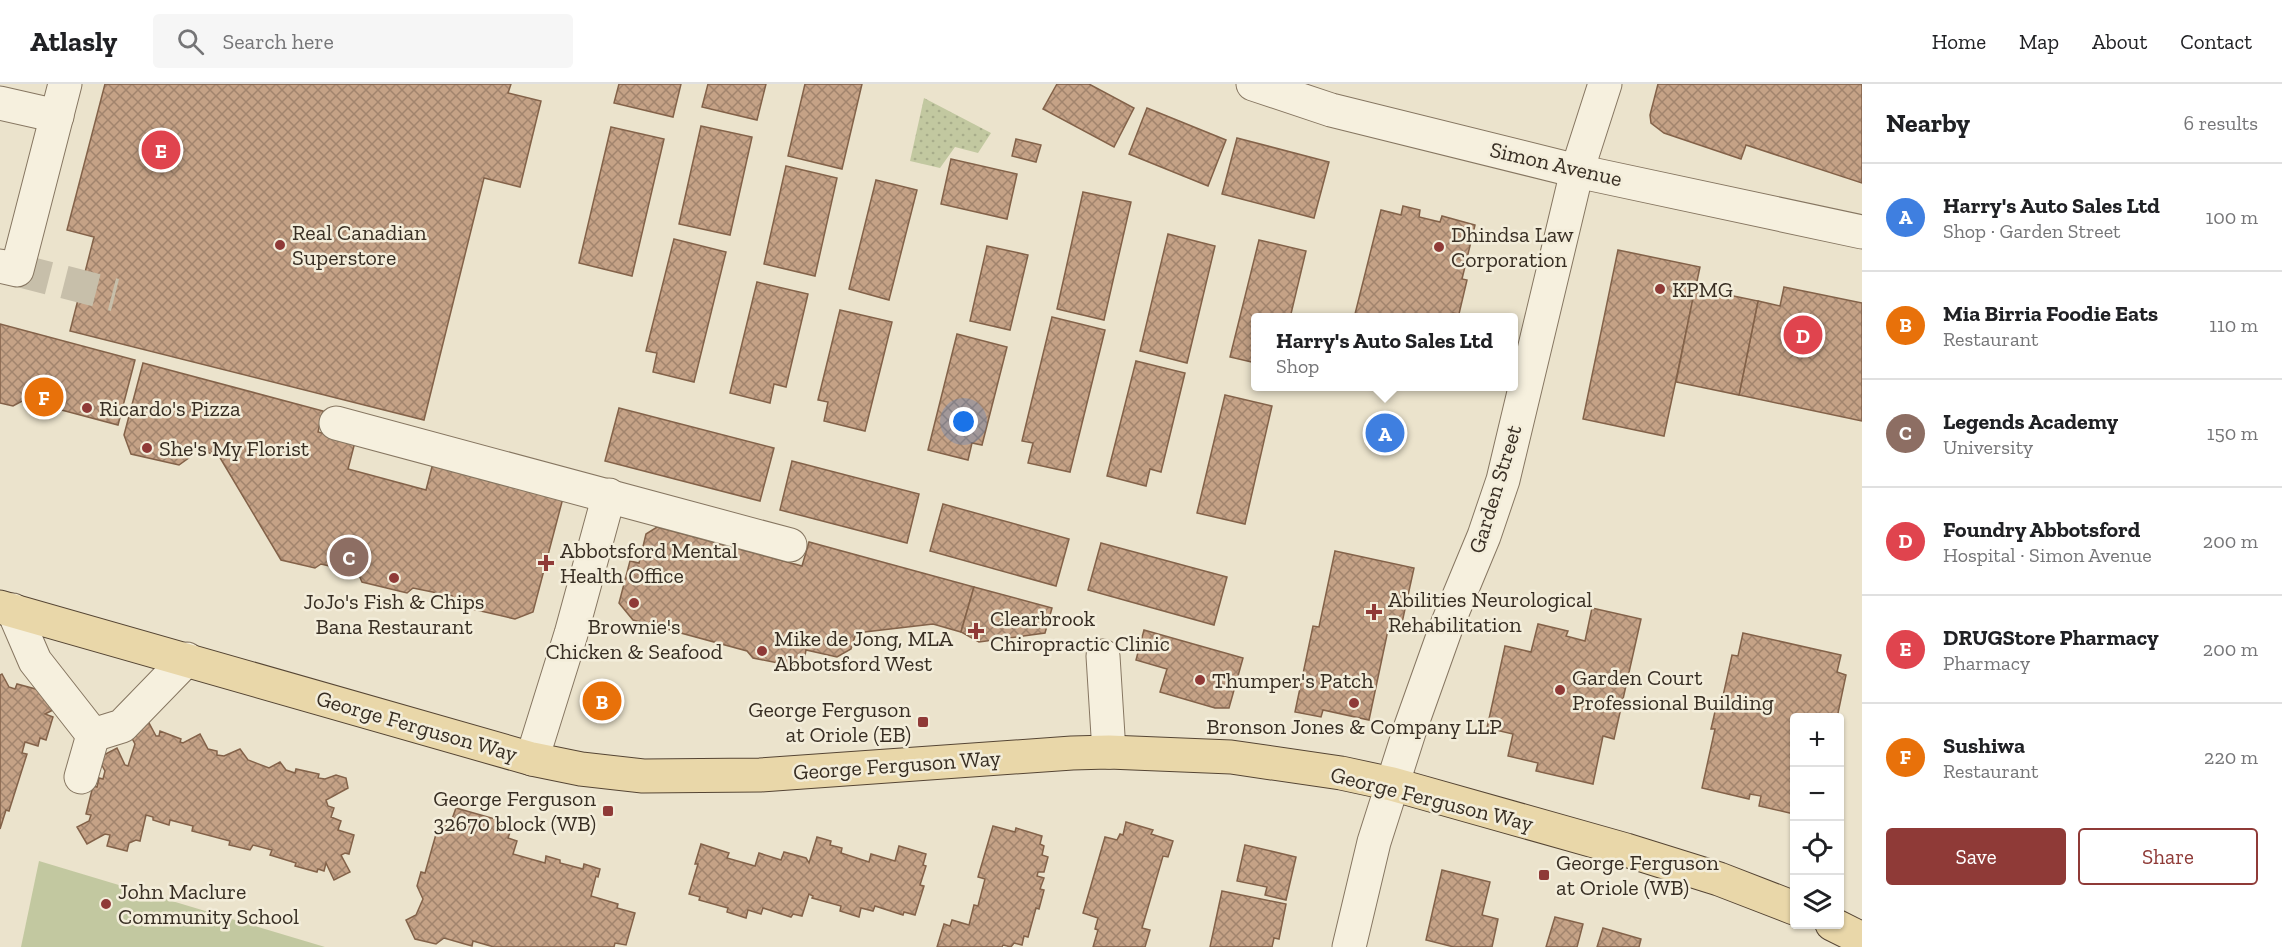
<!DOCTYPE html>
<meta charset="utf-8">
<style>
:root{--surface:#fff;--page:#f6f6f6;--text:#202124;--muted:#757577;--line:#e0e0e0;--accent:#8f3a37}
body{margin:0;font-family:"Zilla Slab",serif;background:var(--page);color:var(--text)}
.controls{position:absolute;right:18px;bottom:18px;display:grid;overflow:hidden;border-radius:6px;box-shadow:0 2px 4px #0004}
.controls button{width:54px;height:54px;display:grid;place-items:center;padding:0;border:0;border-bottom:2px solid var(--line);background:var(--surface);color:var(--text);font:30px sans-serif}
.you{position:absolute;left:964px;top:338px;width:21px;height:21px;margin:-15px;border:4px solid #fff;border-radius:50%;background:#1a73e8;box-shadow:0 0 0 9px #1a73e833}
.badge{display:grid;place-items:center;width:39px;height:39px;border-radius:50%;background:var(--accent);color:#fff;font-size:20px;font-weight:700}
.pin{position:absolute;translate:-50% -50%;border:3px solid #fff;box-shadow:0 2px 6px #0006}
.popup{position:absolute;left:1251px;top:229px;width:267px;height:78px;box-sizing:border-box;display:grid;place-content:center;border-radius:6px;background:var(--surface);filter:drop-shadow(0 2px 4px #0005);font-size:20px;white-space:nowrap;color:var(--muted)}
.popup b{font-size:22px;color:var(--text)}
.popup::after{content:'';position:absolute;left:50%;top:100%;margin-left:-12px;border:12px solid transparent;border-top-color:var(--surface)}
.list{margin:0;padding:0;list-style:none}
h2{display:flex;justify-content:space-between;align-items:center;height:78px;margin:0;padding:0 24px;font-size:26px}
h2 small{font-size:20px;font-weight:400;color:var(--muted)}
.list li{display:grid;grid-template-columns:39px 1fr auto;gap:18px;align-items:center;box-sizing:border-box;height:108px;padding:0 24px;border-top:2px solid var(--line)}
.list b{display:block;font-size:22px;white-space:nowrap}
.list p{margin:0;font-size:20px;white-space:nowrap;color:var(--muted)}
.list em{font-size:20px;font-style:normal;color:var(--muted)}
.actions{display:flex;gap:12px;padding:18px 24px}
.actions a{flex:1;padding:14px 0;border:2px solid var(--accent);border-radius:6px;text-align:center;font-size:21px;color:var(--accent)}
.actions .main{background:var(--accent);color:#fff}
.icon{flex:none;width:33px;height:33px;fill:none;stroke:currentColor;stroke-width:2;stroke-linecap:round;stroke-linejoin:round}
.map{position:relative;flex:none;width:1862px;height:863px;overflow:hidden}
header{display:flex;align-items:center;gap:36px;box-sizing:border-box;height:84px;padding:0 30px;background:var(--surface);border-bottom:2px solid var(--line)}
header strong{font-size:28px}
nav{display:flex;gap:33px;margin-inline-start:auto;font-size:21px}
.search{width:420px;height:54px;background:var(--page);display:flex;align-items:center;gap:15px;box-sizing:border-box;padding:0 21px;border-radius:6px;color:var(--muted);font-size:22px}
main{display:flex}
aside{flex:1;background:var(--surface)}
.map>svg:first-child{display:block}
.grass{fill:#c2c8a0}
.park{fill:url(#park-dots)}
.building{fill:url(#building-cross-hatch);stroke:#836249;stroke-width:1.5}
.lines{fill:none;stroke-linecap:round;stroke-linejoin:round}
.minor-tunnel{stroke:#c7bfaa;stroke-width:33;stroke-dasharray:33 16;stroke-linecap:butt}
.minor-casing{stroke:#867661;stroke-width:35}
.major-casing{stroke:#554534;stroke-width:35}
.minor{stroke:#f6f0de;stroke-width:33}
.major{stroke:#e9d7a9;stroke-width:33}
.poi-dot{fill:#8f3a37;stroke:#f3edda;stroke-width:2}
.labels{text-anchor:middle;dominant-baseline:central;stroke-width:5;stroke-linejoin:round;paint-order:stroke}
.street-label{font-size:22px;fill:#382e23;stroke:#f3edda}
.poi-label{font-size:22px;fill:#382e23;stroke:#f3edda;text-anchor:start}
</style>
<header>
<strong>Atlasly</strong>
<div class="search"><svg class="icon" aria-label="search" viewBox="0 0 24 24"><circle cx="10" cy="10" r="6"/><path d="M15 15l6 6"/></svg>Search here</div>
<nav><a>Home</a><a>Map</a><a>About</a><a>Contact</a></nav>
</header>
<main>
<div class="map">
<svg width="1862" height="863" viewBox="0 0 1862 863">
<defs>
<pattern id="park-dots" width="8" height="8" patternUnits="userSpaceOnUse" patternTransform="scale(1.5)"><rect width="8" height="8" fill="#c2c8a0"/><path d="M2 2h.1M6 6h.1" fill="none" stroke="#a7ac8a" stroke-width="1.8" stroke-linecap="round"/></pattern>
<pattern id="building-cross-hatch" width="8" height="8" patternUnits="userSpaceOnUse" patternTransform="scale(1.5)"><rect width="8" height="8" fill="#c5a286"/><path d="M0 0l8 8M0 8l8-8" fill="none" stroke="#a1846d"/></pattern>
</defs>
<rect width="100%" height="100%" fill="#ebe3cc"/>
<polygon class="grass" points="39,777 325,863 21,863"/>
<polygon class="park" points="924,14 991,49 978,69 955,63 940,84 910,77"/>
<g class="building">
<polygon points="105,0 511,0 508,9 541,17 520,103 484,94 424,336 70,247 94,153 67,146"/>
<polygon points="619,0 681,0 673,33 614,19"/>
<polygon points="708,0 766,0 757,36 702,23"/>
<polygon points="805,0 862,0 842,85 788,72"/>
<polygon points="1057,0 1089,0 1134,24 1114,63 1043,25"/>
<polygon points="1658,0 1862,0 1862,99 1746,61 1741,75 1664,49 1651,39 1650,31"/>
<polygon points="1147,24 1226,56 1208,102 1129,70"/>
<polygon points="701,42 752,53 730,151 679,140"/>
<polygon points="611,43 664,55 632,192 579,179"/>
<polygon points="1237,54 1329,78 1314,134 1222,110"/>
<polygon points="1016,55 1041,61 1036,78 1012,72"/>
<polygon points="951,75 1017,90 1007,135 941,120"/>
<polygon points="786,82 837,94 815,192 764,180"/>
<polygon points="876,96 917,106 889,216 849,205"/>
<polygon points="1083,108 1131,118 1104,236 1057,225"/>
<polygon points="1403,122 1420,126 1419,133 1440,138 1442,132 1475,141 1462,195 1467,196 1459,230 1453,229 1452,234 1354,234 1381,126 1401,131"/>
<polygon points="1168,150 1215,162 1187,279 1140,267"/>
<polygon points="674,155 726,168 694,298 653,288 657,269 646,267"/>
<polygon points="1259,156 1306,167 1290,234 1256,234 1256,279 1230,273"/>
<polygon points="987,162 1028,171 1010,246 970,237"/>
<polygon points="1618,166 1700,183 1664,352 1583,335"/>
<polygon points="757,198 808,210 786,303 774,300 770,319 730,309"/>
<polygon points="1784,203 1862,219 1862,337 1739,311 1758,217 1780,222"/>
<polygon points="1695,204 1758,217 1739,311 1676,298"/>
<polygon points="840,226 892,238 865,347 824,337 828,318 818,316"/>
<polygon points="1052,233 1105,246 1070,388 1028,379 1033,359 1022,357"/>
<polygon points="0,240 135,276 118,341 24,316 13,322 0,319"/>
<polygon points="957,250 1007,263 982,361 972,359 968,376 928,366"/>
<polygon points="1136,277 1185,289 1161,388 1150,385 1146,402 1107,392"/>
<polygon points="143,279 323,327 318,348 355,358 348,385 426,406 433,379 563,414 533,528 515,535 455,521 452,512 413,504 407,509 362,498 358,489 321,480 315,484 281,476 219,372 193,364 190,373 179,381 131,370 124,351"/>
<polygon points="1225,311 1272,322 1245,440 1197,429"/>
<polygon points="619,324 774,364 760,417 605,377"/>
<polygon points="792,377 919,410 907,459 780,426"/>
<polygon points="943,420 1069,455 1056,502 930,467"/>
<polygon points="657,443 802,482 809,458 974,503 961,548 933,540 856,549 851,565 837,573 806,566 804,577 793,582 753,574 747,567 633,536 619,519 630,477 639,479 646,450"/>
<polygon points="1101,459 1227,493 1214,541 1088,506"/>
<polygon points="1335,467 1414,484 1400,548 1388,546 1369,636 1323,626 1321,633 1295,628 1313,542 1319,543"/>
<polygon points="974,503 1052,524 1045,549 979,558 961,548"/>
<polygon points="1592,524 1641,535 1614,655 1603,652 1593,700 1536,687 1538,679 1508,672 1513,650 1487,644 1505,562 1531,568 1538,540 1568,547 1566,552 1585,557"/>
<polygon points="1144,546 1243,574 1229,624 1215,624 1160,608 1167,585 1136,576"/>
<polygon points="1743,549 1841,571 1837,588 1846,591 1837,634 1794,634 1794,730 1759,722 1761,712 1750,710 1749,715 1702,704 1715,645 1711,645 1717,619 1721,621 1732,571 1738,572"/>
<polygon points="2,590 9,603 15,605 17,600 43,607 63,621 45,630 53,633 46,656 40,654 38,662 25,658 22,669 27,670 9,727 6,726 0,745 0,591"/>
<polygon points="597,601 613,605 617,621 607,633 590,629 587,613"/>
<polygon points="148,637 156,652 159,652 160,647 181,655 180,658 183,659 200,650 208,665 217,667 217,671 224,672 240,665 248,676 269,684 280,678 286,686 295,689 296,685 319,690 318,694 325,695 336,691 346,694 348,704 326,716 328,722 334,724 331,733 341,737 338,746 354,751 349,770 345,769 341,771 350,788 334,796 326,779 324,787 318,785 317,788 295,782 296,779 270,771 272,766 253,761 250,766 229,761 230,757 192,747 193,742 170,736 169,741 153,736 153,733 146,731 140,757 136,756 129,759 127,767 107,762 110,751 105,750 87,760 77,743 89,737 91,731 86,730 93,702 97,703 99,694 103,695 105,687 98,674 117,664 125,681 128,682 135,660 128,647"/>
<polygon points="456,724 513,740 508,754 517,757 513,770 545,779 546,772 560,776 560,779 583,785 584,780 600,785 598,793 596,792 591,812 618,820 617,824 635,829 626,861 615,859 614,863 494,863 473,857 472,862 444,854 436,860 415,855 406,836 416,831 423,815 417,802 421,788 425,789 440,736 445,738 447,734 452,735"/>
<polygon points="1126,738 1153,746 1151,750 1173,757 1168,773 1163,772 1142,844 1150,846 1145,863 1093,863 1098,846 1095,845 1098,834 1083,829 1105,753 1117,756 1120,750 1123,751"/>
<polygon points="993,742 1015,748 1016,744 1042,752 1040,760 1044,762 1042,771 1048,773 1044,788 1038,788 1037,792 1044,794 1040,805 1044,806 1039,825 1036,824 1028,853 1024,852 1022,861 1014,859 1011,863 1003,861 1002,863 937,863 944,840 950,842 952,836 969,841 974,821 978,822 985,795 978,793"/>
<polygon points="817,753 831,757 830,761 842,764 841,769 869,778 871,770 895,777 899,762 926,770 923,781 926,782 920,801 924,802 915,831 904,828 903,831 875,822 873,827 861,824 859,833 840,827 841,822 812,814 813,812 809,810 802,832 793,830 791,833 763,824 761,830 748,826 746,834 727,828 728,824 699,816 700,813 689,810 698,780 695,780 701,760 729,769 727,774 755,782 759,769 781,776 784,768 806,774 809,779"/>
<polygon points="1245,761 1296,773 1286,816 1265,811 1267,803 1237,797"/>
<polygon points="1442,786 1490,798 1482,831 1498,835 1492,863 1454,863 1426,856"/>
<polygon points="1222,807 1286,820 1279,855 1274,854 1272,863 1210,863"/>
<polygon points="1555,833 1583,840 1577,863 1546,863"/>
<polygon points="1603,844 1641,855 1639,863 1597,863"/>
</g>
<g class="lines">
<polyline class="minor-tunnel" points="17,186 115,211"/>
<defs>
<g id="minor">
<polyline points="1253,0 1331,26 1577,87 1862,148"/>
<polyline points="0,19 57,32"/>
<polyline points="0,182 17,186 65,0"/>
<polyline points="336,339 790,461"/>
<polyline points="13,526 35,577 93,651 122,642 187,575"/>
<polyline points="1103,572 1109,668"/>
<polyline points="532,675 571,550 609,411"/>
<polyline points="81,693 93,651"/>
<polyline points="1349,863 1374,758 1411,642 1447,541 1484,452 1503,396 1577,87 1605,0"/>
</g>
<g id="major">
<polyline points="0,523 532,675 581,685 643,692 760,691 1072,669 1109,668 1231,673 1341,689 1392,700 1626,766 1719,795 1794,824"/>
<polyline points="1832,840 1862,855"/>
</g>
</defs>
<use href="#minor" class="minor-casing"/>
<use href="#major" class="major-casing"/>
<use href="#minor" class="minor"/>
<use href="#major" class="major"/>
</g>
<g class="poi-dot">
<circle cx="280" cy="161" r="6"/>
<circle cx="1439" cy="163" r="6"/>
<circle cx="1660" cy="205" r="6"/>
<circle cx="87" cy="324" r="6"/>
<circle cx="147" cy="364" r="6"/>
<path d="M543 470h6v6h6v6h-6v6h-6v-6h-6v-6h6z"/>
<circle cx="394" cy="494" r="6"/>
<circle cx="634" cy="519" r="6"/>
<path d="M1371 519h6v6h6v6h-6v6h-6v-6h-6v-6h6z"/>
<path d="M973 538h6v6h6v6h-6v6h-6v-6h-6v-6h6z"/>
<circle cx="762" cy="567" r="6"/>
<circle cx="1200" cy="596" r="6"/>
<circle cx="1560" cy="606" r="6"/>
<circle cx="1354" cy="619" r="6"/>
<rect x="917" y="632" width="12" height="12" rx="3"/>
<rect x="602" y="721" width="12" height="12" rx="3"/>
<rect x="1538" y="785" width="12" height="12" rx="3"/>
<circle cx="106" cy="820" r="6"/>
</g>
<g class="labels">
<g class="street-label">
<text transform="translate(1556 80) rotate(13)">Simon Avenue</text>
<text transform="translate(1495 405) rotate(-73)">Garden Street</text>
<text transform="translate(417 642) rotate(16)">George Ferguson Way</text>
<text transform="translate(897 681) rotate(-4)">George Ferguson Way</text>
<text transform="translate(1432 715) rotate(14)">George Ferguson Way</text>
</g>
<g class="poi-label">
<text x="292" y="148">Real Canadian<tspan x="292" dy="25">Superstore</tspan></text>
<text x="1451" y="150">Dhindsa Law<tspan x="1451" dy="25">Corporation</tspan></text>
<text x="1672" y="205">KPMG</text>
<text x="99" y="324">Ricardo's Pizza</text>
<text x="159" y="364">She's My Florist</text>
<text x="560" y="466">Abbotsford Mental<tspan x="560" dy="25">Health Office</tspan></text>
<text x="1388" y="515">Abilities Neurological<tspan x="1388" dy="25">Rehabilitation</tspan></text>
<text x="394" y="517" text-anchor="middle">JoJo's Fish &amp; Chips<tspan x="394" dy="25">Bana Restaurant</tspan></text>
<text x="990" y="534">Clearbrook<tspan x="990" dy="25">Chiropractic Clinic</tspan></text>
<text x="634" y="542" text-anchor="middle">Brownie's<tspan x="634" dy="25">Chicken &amp; Seafood</tspan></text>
<text x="774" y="554">Mike de Jong, MLA<tspan x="774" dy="25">Abbotsford West</tspan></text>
<text x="1572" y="593">Garden Court<tspan x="1572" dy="25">Professional Building</tspan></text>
<text x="1212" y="596">Thumper's Patch</text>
<text x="911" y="625" text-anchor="end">George Ferguson<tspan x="911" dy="25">at Oriole (EB)</tspan></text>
<text x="1354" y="642" text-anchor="middle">Bronson Jones &amp; Company LLP</text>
<text x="596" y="714" text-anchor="end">George Ferguson<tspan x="596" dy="25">32670 block (WB)</tspan></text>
<text x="1556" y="778">George Ferguson<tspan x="1556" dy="25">at Oriole (WB)</tspan></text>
<text x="118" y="807">John Maclure<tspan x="118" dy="25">Community School</tspan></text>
</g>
</g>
</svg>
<div class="controls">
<button>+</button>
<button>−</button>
<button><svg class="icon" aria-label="locate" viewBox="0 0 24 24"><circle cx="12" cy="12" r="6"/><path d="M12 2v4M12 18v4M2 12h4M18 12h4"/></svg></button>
<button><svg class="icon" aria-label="layers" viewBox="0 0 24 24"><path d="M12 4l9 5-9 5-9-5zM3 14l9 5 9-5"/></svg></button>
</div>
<div class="you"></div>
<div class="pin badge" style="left:1385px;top:349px;background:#3f7fe0">A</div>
<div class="popup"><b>Harry's Auto Sales Ltd</b>Shop</div>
<div class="pin badge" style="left:602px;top:617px;background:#e8710a">B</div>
<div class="pin badge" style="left:349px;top:473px;background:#8d6e63">C</div>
<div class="pin badge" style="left:1803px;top:251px;background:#e0444e">D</div>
<div class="pin badge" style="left:161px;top:66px;background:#e0444e">E</div>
<div class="pin badge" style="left:44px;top:313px;background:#e8710a">F</div>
</div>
<aside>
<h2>Nearby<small>6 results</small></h2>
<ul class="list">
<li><span class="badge" style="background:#3f7fe0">A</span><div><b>Harry's Auto Sales Ltd</b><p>Shop · Garden Street</p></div><em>100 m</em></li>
<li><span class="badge" style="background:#e8710a">B</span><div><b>Mia Birria Foodie Eats</b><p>Restaurant</p></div><em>110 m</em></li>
<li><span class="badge" style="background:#8d6e63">C</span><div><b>Legends Academy</b><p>University</p></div><em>150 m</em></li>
<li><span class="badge" style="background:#e0444e">D</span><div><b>Foundry Abbotsford</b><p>Hospital · Simon Avenue</p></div><em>200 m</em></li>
<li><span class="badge" style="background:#e0444e">E</span><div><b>DRUGStore Pharmacy</b><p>Pharmacy</p></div><em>200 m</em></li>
<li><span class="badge" style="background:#e8710a">F</span><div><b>Sushiwa</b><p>Restaurant</p></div><em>220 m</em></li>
</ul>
<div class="actions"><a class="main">Save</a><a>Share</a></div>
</aside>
</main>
